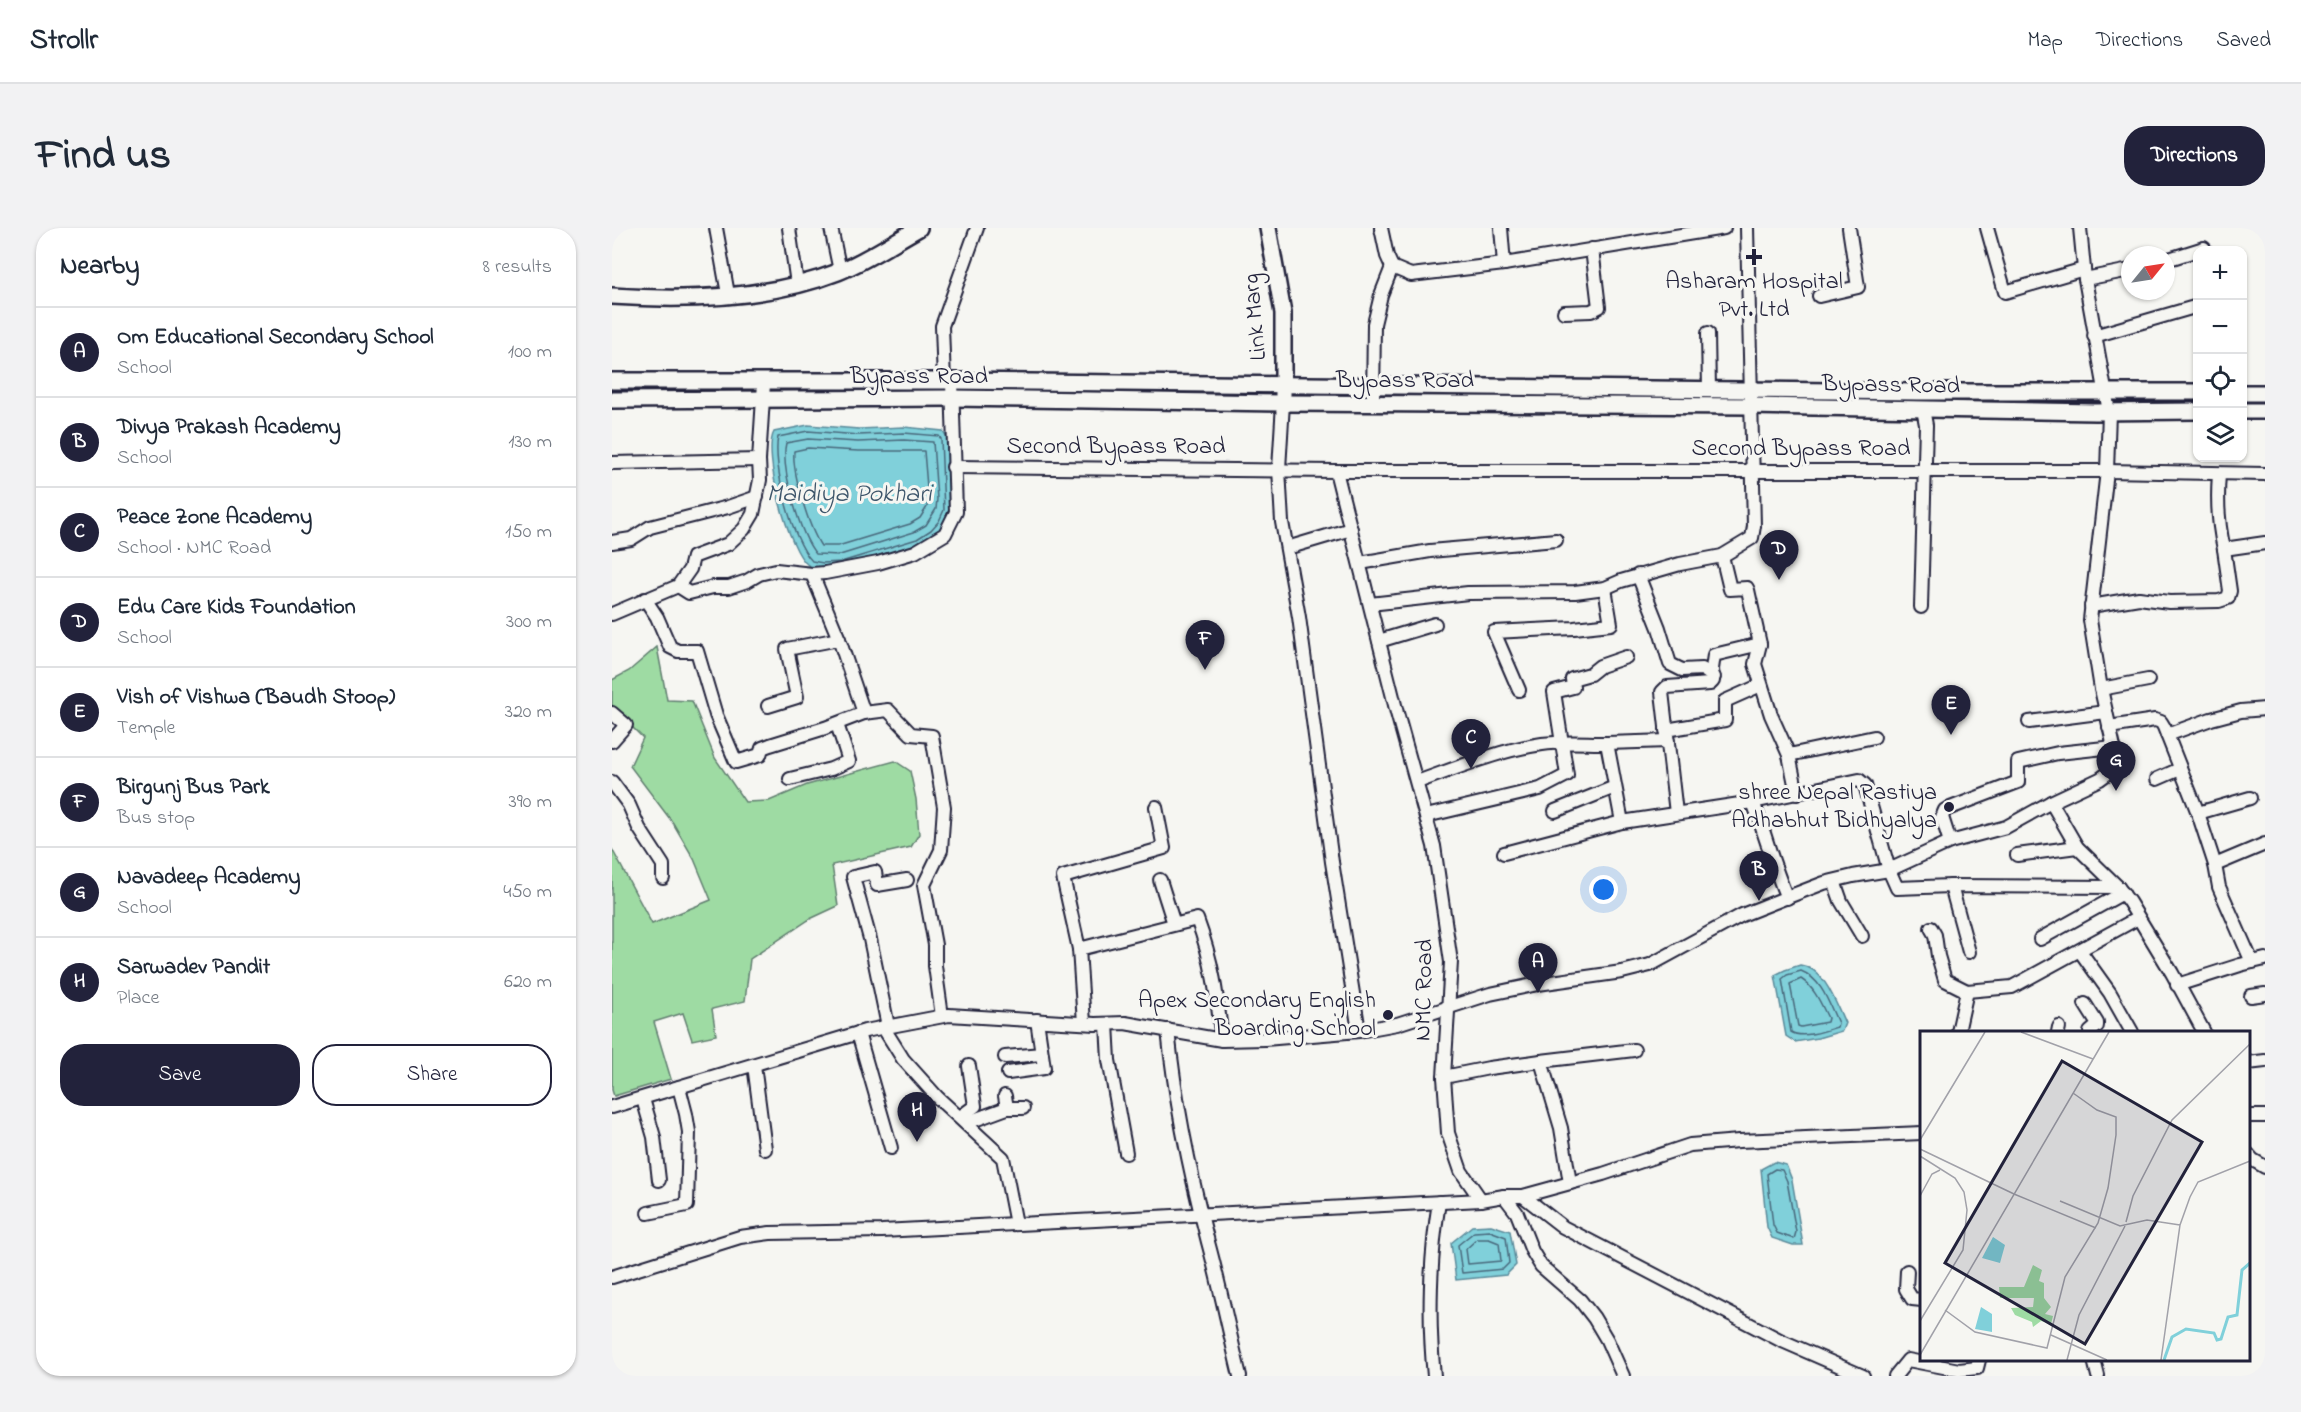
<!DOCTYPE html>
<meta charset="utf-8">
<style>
:root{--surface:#fff;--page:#f2f2f3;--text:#1f2937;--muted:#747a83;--line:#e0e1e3;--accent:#22223b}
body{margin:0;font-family:"Indie Flower",sans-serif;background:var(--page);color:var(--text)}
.controls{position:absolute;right:18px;top:18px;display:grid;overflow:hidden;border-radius:12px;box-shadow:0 2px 4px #0004}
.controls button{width:54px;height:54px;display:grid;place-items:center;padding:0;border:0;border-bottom:2px solid var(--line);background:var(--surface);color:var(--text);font:30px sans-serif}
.compass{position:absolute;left:1509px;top:18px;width:54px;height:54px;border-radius:50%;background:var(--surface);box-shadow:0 2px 4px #0004;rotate:60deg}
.you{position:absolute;left:992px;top:662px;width:21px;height:21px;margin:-15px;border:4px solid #fff;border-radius:50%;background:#1a73e8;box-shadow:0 0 0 9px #1a73e833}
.badge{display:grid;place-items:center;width:39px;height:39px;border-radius:50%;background:var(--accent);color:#fff;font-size:20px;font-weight:700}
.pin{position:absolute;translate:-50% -50px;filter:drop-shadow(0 2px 3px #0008)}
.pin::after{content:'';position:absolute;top:32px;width:21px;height:18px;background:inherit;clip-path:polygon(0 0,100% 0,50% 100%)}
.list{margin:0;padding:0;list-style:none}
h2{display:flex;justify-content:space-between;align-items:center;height:78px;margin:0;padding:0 24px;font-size:26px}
h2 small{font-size:20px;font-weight:400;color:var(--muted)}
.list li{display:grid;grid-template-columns:39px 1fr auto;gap:18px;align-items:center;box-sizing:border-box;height:90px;padding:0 24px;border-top:2px solid var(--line)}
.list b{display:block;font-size:22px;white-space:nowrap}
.list p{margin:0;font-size:20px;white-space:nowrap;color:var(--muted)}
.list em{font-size:20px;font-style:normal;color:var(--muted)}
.actions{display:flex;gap:12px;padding:18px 24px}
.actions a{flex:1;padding:14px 0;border:2px solid var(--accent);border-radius:24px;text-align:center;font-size:21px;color:var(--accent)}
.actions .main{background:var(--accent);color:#fff}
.icon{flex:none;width:33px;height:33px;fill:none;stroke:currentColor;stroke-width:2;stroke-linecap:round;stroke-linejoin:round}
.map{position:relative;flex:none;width:1653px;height:1148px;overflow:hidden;border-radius:24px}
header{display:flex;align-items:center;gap:36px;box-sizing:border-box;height:84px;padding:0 30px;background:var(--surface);border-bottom:2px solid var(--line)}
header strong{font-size:28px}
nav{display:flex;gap:33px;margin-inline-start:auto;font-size:21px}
.intro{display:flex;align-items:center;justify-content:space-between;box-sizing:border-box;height:144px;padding:0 36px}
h1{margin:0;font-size:42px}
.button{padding:15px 27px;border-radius:24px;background:var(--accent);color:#fff;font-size:21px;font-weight:700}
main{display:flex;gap:36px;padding:0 36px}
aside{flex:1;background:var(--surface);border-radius:24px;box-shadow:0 2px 4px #0004}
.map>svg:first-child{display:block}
.green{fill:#9edba3;stroke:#607e6f;stroke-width:1.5}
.water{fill:#80d0da;stroke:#5a8a9a;stroke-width:1.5}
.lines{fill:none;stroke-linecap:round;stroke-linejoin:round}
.shore{stroke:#48687b;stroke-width:1.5}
.minor-casing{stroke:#22223b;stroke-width:16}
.major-casing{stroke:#22223b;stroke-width:20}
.minor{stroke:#f6f6f2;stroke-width:12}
.major{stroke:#f6f6f2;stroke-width:15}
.poi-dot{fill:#22223b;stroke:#f6f6f2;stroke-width:2}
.labels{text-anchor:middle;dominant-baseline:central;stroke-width:6;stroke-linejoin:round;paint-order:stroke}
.poi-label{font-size:24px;fill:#22223b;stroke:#f6f6f2;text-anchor:end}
.street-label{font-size:24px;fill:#22223b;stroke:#f6f6f2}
.water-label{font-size:26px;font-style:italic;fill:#3e566b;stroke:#f6f6f2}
.inset-river{fill:none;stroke:#80d0da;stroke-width:3}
.inset-road{fill:none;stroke:#a1a1a9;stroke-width:1.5}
.view{fill:#22223b;fill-opacity:0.15;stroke:#22223b;stroke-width:3}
.inset-edge{fill:none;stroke:#22223b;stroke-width:3}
</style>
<header>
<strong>Strollr</strong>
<nav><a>Map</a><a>Directions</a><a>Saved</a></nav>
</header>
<div class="intro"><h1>Find us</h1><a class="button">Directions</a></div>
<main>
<aside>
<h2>Nearby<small>8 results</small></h2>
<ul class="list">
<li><span class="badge">A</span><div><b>Om Educational Secondary School</b><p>School</p></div><em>100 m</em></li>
<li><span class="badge">B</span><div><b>Divya Prakash Academy</b><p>School</p></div><em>130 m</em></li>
<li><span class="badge">C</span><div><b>Peace Zone Academy</b><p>School · NMC Road</p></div><em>150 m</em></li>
<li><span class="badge">D</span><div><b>Edu Care Kids Foundation</b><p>School</p></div><em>300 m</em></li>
<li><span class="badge">E</span><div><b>Vish of Vishwa (Baudh Stoop)</b><p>Temple</p></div><em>320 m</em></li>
<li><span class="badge">F</span><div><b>Birgunj Bus Park</b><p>Bus stop</p></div><em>390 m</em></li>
<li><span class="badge">G</span><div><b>Navadeep Academy</b><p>School</p></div><em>450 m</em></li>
<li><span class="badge">H</span><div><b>Sarwadev Pandit</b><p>Place</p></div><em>620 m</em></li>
</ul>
<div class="actions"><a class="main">Save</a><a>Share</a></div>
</aside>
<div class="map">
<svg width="1653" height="1148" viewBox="0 0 1653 1148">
<rect width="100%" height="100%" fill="#f6f6f2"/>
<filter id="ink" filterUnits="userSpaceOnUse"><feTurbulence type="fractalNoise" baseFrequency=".0167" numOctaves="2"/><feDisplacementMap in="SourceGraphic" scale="12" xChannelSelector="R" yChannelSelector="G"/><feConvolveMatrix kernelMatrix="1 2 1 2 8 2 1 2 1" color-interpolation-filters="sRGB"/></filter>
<g filter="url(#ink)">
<polygon class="green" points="45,419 55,472 80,473 103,530 133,574 157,573 195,557 283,533 298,543 304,571 307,606 299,619 220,637 226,678 198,691 138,731 133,773 100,781 104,807 80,812 71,785 42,794 59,851 2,868 0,862 0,621 40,696 99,672 82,631 61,595 18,538 31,510 0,479 0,452 17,443"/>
<g class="water">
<path d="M196,197L247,201L292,199L331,203L335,209C337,233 345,273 333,294C328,304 319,310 310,315C293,325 211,349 196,337C177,324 150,225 162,204Z"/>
<path d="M1188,737C1213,740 1224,776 1233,795L1230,803L1206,810L1183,814L1174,808L1163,747L1173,742Z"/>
<polygon points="1162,934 1174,937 1180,952 1191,1017 1181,1017 1160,1010 1155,999 1149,941"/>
<polygon points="879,997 898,1003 904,1037 894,1047 844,1052 839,1015 860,998"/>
</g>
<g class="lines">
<g class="shore">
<path d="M196,203L247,207L292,205L327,208L329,211L332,282L327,293L319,302L305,311L229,334L211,335L200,333C180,313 160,236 166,209Z"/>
<path d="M196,211L246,214L292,212L321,214L325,271L324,281L314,297L302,304L228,327L204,326C188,307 168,239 174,215Z"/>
<path d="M196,220L246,223H312L316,271L315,279L308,290L298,296L226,318H209C197,300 180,245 182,223Z"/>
<path d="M1189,743C1210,751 1217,776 1226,795L1225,799C1213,803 1190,811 1179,804L1170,751L1175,747Z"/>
<path d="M1189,751C1203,760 1209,776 1216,790L1215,794L1189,799L1186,798L1178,756Z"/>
<polygon points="1163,941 1170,942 1175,953 1184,1004 1182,1011 1165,1005 1161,997 1155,946"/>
<polygon points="878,1003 894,1009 897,1035 891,1041 850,1045 846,1017 862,1004"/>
<polygon points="865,1011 877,1011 887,1015 889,1033 856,1036 854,1021"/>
</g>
<defs>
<g id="minor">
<polyline points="104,0 116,66"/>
<polyline points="177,0 185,56"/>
<polyline points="219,0 228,43"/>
<polyline points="769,0 775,28 780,39 799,47 892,36 1112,0"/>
<polyline points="889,0 892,36"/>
<polyline points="1375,0 1393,64 1472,41"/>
<polyline points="1554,32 1592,20"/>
<polyline points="1473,51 1518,42"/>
<polyline points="1207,68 1246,59 1237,0"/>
<polyline points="952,84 979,83 987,79 980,21"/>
<polyline points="1096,105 1097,162"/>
<polyline points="1482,108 1586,78"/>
<polyline points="332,154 330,98 365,0"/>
<polyline points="761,174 762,96 769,67 780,39"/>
<polyline points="671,175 667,241 670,294 687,389 720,634 747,803"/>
<polyline points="0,235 147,232"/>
<polyline points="341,239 724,243 1495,243 1653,246"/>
<polyline points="724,243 785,485 822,618 839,734 832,849 836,905 849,943 869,972 892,968 905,985 920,1023 929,1038 968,1072 982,1090 995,1112 1011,1148"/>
<path d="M1607,246C1605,271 1606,296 1612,321L1653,315"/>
<polyline points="0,314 19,311 38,299 116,279 145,269"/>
<polyline points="675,320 739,301"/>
<polyline points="1110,328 1118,361 1135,360 1136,362 1148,416 1143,436 1159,487 1177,527 1185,566"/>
<polyline points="748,335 818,323 944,312"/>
<polyline points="200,346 227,411 252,485 276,482 299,506 320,508 332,579 329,622 312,657 323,717 323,738 330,788"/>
<polyline points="1026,347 1047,400 1058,436 1070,442 1090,441 1102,449"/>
<polyline points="66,358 77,365 101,359 117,359 135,353 147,346 164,342 200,346 213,345 266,335 303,324 333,306 344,284 340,153"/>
<polyline points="33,371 45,389 58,419 66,423 85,423 104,487 124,534 148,527 150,520 158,517 213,500 252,485"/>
<polyline points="758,376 856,365 963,364 993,360 1009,353 1068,336 1110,328 1140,310 1142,298 1135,0"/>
<polyline points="1479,378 1527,370 1557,374 1607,373 1616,370 1618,363 1612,321"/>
<polyline points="1309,379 1314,197 1311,181"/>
<polyline points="0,386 66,358 78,341 81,329 116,316 132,301 141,286 148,252 147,232 152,155"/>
<polyline points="767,413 823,396"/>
<polyline points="1489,461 1536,452"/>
<polyline points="907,462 882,404 962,400 999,396 993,360"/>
<polyline points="156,478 185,469 175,421 227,411"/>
<polyline points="0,485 14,497 0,513"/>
<polyline points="1417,494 1494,484"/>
<polyline points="1497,499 1543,492 1549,494 1552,499 1586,585 1603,637 1607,659 1640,734"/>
<polyline points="1054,502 1113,492 1113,473 1149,457"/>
<polyline points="1555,507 1599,491 1629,483 1653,481"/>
<polyline points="995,515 1056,513"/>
<polyline points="1177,527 1262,509"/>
<polyline points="178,551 219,541 237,533 225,496"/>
<polyline points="1545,551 1568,541"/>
<polyline points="0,554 17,577 27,600 51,637 51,650"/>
<path d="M805,554C845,540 888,522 930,516C951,513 973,515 995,515L1010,594L1141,574L1247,552L1253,557L1277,642L1285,660L1339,658L1506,659"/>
<path d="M1141,574C1153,605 1161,638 1175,670"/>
<polyline points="1439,574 1465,619 1506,659 1517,674 1560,745 1592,804"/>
<polyline points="943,583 1003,559"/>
<polyline points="1064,585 1050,464 1055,459 1098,456 1101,453 1100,441 1102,427 1148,416"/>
<polyline points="1586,585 1638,570"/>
<polyline points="814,588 928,561 955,547 942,464 961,459 960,451 978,446 988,438 1014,429"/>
<polyline points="1338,614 1330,589 1333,582 1406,554 1406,534 1446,525 1502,519"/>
<polyline points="892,625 1010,594"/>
<polyline points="1405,627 1465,619"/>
<polyline points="1603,637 1653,616"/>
<polyline points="548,652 562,696"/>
<polyline points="1222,653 1229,673 1250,708"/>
<polyline points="1339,658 1357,724"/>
<polyline points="1319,700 1323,707 1326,728 1333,752 1355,763"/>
<polyline points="1428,711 1511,665"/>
<path d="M467,721L585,691C601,734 605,767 610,812"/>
<polyline points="1468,723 1498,765 1520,804"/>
<polyline points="1565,757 1628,737 1653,731"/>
<polyline points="1639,768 1653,766"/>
<polyline points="1473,776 1485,795 1485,798 1478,804"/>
<polyline points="472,795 467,721 451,649 552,620 544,579"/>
<polyline points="495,796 497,832 514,925"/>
<polyline points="276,798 258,711 241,649 263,644 265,657 295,652"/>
<polyline points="271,799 291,831 326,870 391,930 404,996"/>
<path d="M556,802C563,873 578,945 596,1014C608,1058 617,1103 628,1148"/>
<polyline points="1346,804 1355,763 1400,759 1526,690"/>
<polyline points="1446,804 1447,799"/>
<polyline points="246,805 279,920"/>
<polyline points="393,829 430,826"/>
<polyline points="929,833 1022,822"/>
<polyline points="1636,835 1653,833"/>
<polyline points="142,837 153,921"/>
<polyline points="396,845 432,840 425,792"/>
<polyline points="832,849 877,840 929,833 949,900 958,955"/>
<polyline points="393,868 395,880"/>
<polyline points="31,871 42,909 47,952"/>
<polyline points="0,879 253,803 337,787 483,796 513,795 610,812 653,811 747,803 785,796 878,766 926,756 1010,744 1038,737 1130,687 1168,672 1212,655 1241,648 1277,642 1338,614 1394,599 1439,574 1488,551 1499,543 1503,534 1503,524 1489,461 1478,392 1495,243 1497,184 1473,51 1468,0"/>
<polyline points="1636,888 1653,888"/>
<polyline points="348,889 363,878 357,838"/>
<polyline points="354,895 395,880 411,880"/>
<polyline points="1636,926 1641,932 1653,939"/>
<polyline points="892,968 911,968 991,946 1078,917 1127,913 1310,905"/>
<polyline points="911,968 951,999 1168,1112 1251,1148"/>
<polyline points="36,985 75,977 77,904 74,886 67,859"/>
<polyline points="1295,1043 1294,1061 1300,1071 1310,1072"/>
<polyline points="0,1049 128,1009 158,1005 270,1003 869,972"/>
<polyline points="1482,1132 1486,1148"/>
<path d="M822,1148C816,1092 818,1029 827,974"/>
<polyline points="1283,1148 1296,1132 1347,1142 1365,1140 1367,1132"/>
</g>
<g id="major">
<polyline points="656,0 671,85 671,167"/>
<path d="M0,68C73,73 157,71 226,44C254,33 280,15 307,0"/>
<polyline points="0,153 340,153 1306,164 1586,164"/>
<polyline points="1630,165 1653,165"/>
<polyline points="0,172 339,170 671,175 1139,178 1483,184 1586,183"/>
<polyline points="1630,183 1653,183"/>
</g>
</defs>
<use href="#minor" class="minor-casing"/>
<use href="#major" class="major-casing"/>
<use href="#minor" class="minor"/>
<use href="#major" class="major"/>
</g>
</g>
<g class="poi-dot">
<path d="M1139 20h6v6h6v6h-6v6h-6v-6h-6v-6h6z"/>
<circle cx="1337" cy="579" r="6"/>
<circle cx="776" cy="787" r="6"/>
</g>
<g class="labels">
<g class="poi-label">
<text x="1142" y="54" text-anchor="middle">Asharam Hospital<tspan x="1142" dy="28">Pvt. Ltd</tspan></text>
<text x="1325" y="565">shree Nepal Rastiya<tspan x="1325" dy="28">Adhabhut Bidhyalya</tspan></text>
<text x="764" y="773">Apex Secondary English<tspan x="764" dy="28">Boarding School</tspan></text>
</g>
<g class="street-label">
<text transform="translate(644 89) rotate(-95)">Link Marg</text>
<text x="307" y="149">Bypass Road</text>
<text x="793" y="153">Bypass Road</text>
<text transform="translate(1279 158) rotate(1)">Bypass Road</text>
<text x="504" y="219">Second Bypass Road</text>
<text x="1189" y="221">Second Bypass Road</text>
<text transform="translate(813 762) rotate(-89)">NMC Road</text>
</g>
<g class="water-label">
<text x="237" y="267">Maidiya Pokhari</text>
</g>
</g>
<g transform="translate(1308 803)">
<rect width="330" height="330" fill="#f6f6f2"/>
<path d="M113,234L122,239L119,250L124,252V267L131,276L125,283L133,285L131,293L121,290L113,296L112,291L95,284L91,277L113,276L114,267H80L79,256H104Z" fill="#9edba3"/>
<path d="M73,206L85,214L80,232L62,227ZM61,276L72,283V301L55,298Z" fill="#80d0da"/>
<path class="inset-river" d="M244,329L252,306L266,298L294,302L297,309L301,308L308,286L317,284L322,239L330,232"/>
<path class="inset-road" d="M101,1L173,28M0,109L65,1M0,118L94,163M0,125L35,147L44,161L47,179L43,219L0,290M94,163L176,197M0,165L12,143L20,139M140,170L200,195L227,189L260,194M206,191L213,165L252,89L330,13M25,279L55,301L127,317L145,246L178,192L188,157L196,104V86L177,79L153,62M131,304L187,329M0,324L189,1M147,329L159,284L205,195M241,329L260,194L270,166L278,151L330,130"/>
<path class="view" d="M142,30L282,111L165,313L25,232Z"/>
<rect width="330" height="330" class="inset-edge"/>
</g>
</svg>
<div class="controls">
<button>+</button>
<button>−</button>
<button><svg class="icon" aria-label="locate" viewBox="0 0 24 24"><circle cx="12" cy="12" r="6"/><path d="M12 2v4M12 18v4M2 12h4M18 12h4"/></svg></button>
<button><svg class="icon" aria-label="layers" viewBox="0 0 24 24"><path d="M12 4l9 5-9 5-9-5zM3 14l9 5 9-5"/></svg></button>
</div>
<svg class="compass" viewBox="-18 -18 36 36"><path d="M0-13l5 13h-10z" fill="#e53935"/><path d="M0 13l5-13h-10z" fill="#747a83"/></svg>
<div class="you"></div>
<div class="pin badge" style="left:926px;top:765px">A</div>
<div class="pin badge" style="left:1147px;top:673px">B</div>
<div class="pin badge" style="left:859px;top:541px">C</div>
<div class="pin badge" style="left:1167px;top:352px">D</div>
<div class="pin badge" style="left:1339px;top:507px">E</div>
<div class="pin badge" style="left:593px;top:442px">F</div>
<div class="pin badge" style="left:1504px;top:563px">G</div>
<div class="pin badge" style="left:305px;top:914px">H</div>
</div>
</main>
